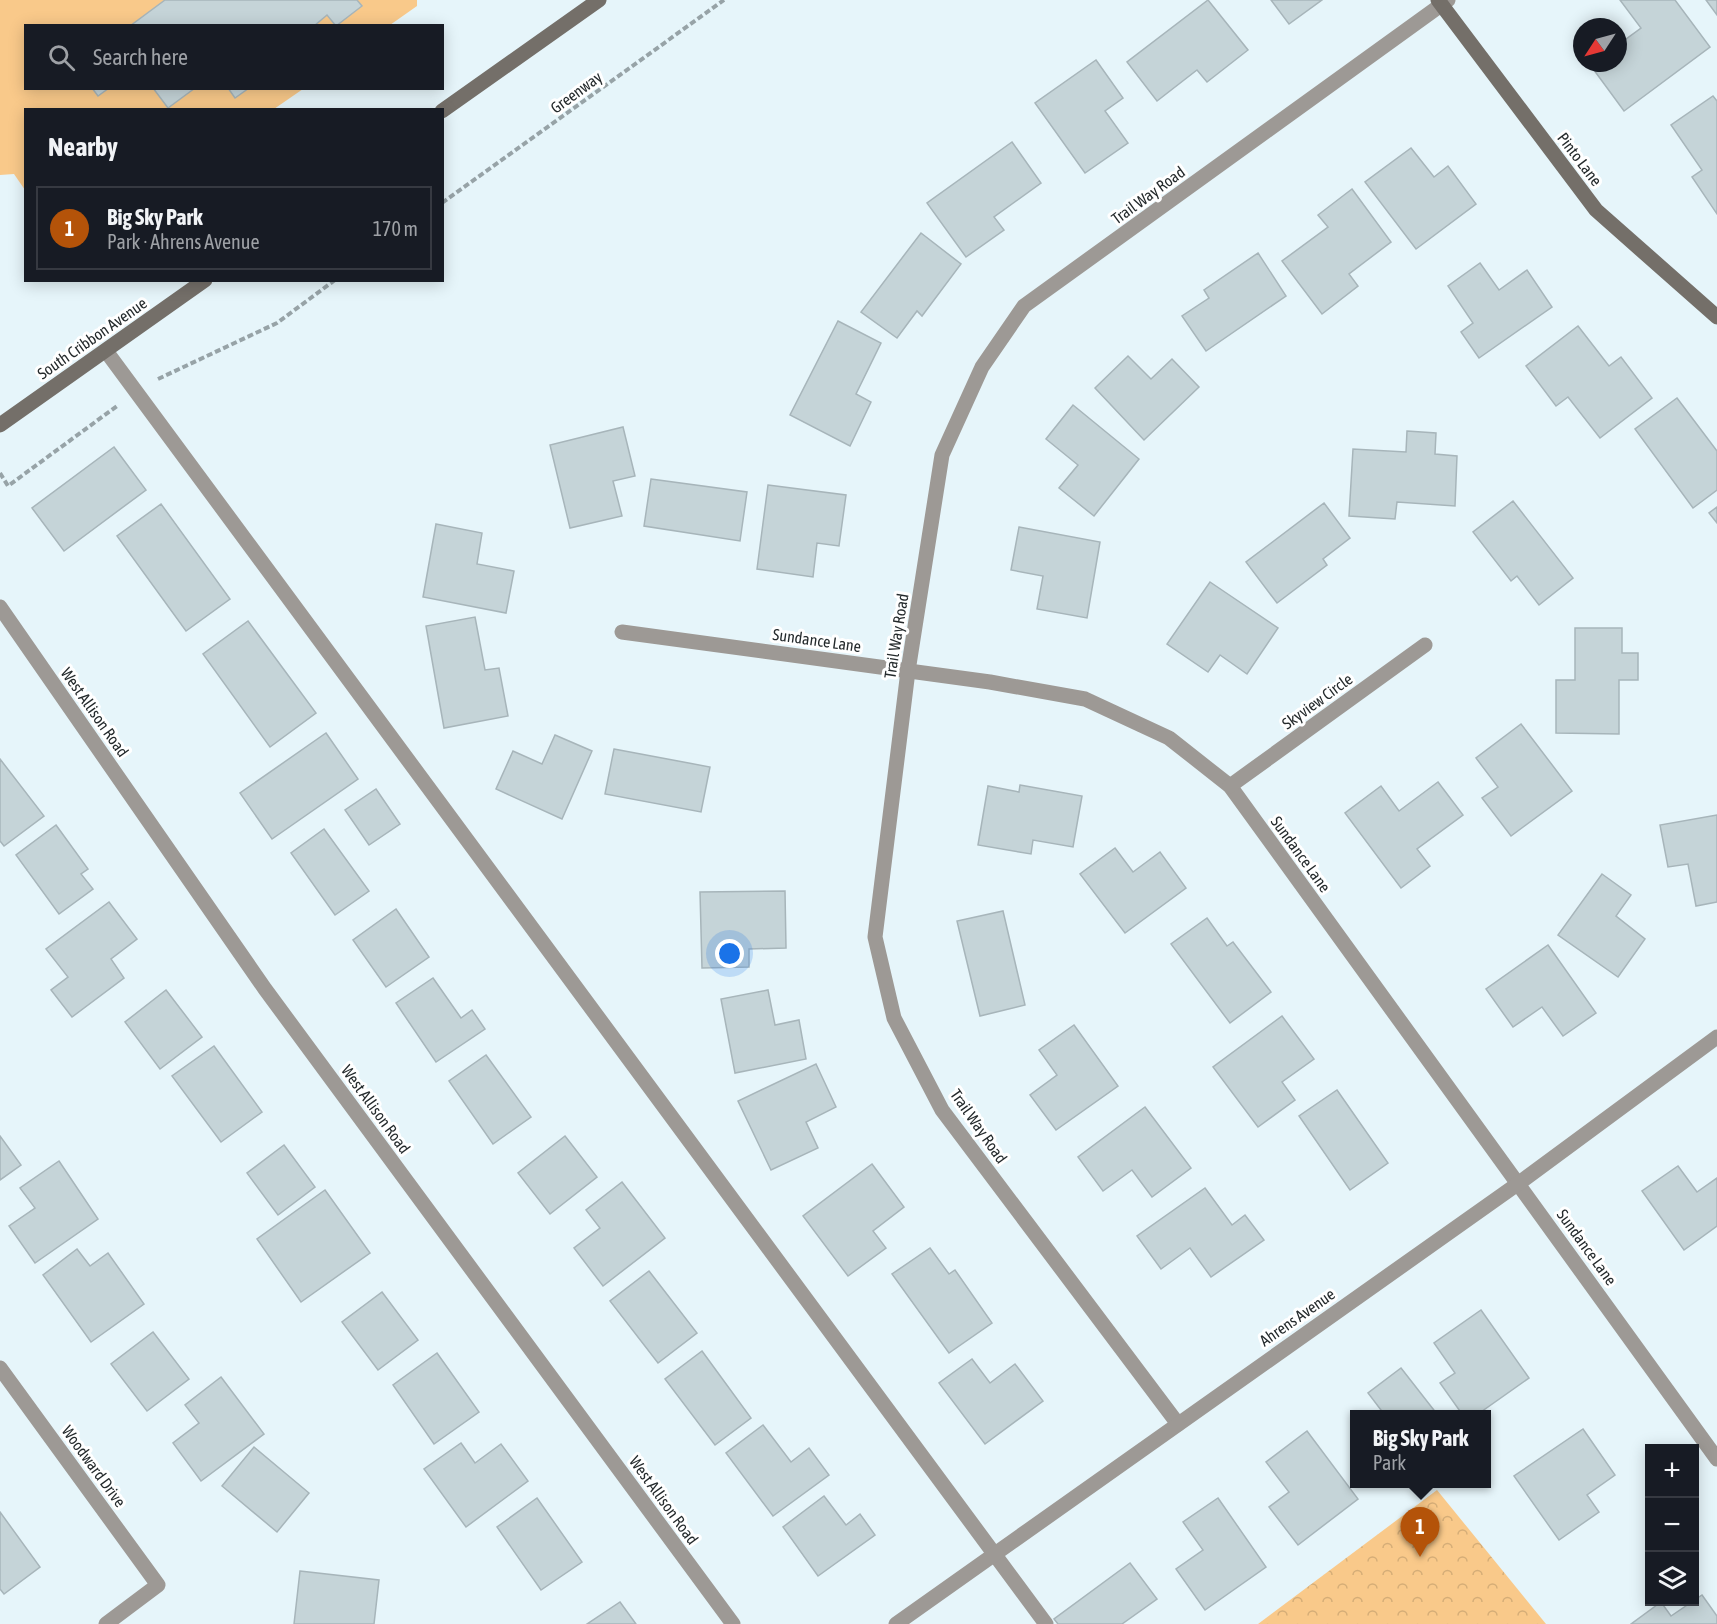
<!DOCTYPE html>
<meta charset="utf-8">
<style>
:root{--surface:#171b24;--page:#242831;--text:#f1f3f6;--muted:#9ea1a6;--line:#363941;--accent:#b45309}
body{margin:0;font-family:"Asap Condensed",sans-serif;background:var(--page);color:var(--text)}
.controls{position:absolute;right:18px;bottom:18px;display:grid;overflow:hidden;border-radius:0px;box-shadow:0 3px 15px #0003}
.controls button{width:54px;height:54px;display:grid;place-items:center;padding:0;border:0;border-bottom:2px solid var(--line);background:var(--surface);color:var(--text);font:30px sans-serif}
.compass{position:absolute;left:1573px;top:18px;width:54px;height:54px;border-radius:50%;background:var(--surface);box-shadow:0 3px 15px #0003;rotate:234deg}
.you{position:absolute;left:730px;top:954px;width:21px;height:21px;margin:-15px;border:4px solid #fff;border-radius:50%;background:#1a73e8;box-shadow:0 0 0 9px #1a73e833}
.badge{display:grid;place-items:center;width:39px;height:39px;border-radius:50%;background:var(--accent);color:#fff;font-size:20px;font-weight:700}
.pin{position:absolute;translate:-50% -50px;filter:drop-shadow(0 2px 3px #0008)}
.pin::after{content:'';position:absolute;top:32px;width:21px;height:18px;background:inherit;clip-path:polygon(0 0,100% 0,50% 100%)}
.popup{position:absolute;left:1350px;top:1410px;width:141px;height:78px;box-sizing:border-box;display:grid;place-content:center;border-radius:0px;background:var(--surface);filter:drop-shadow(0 2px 4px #0005);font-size:20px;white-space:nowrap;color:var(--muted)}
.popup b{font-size:22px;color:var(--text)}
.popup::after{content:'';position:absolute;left:50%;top:100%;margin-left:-12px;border:12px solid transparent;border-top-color:var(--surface)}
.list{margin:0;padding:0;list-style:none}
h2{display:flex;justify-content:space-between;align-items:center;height:78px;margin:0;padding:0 24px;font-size:26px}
h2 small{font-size:20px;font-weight:400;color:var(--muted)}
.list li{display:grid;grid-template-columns:39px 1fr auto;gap:18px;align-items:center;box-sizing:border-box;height:84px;margin:0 12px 12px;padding:0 12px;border:2px solid var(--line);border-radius:0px}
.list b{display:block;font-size:22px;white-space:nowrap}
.list p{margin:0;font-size:20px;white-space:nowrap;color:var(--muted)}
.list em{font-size:20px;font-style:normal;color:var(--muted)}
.icon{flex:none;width:33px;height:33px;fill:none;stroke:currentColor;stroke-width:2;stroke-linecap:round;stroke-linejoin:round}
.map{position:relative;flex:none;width:1717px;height:1624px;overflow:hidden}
.search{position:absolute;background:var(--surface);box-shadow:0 3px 15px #0003;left:24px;top:24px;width:420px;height:66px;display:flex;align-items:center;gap:15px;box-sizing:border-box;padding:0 21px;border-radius:0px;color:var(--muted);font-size:22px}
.panel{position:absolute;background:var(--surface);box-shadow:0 3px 15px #0003;left:24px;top:108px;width:420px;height:174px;border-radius:0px}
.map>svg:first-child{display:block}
.park{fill:url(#park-crowns)}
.pitch{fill:#f9c98a}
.building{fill:#c5d4d8;stroke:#a7b5ba;stroke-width:1.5}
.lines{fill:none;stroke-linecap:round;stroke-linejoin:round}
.path{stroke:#97a3a7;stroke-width:4;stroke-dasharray:6 3;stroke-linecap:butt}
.lane{stroke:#9d9995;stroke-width:15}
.street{stroke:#9d9995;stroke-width:15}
.secondary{stroke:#746f69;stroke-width:15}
.labels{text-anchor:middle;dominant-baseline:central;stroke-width:6;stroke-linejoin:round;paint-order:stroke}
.street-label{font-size:16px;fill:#242a2c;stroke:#fff}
</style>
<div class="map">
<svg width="1717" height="1624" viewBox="0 0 1717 1624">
<defs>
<pattern id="park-crowns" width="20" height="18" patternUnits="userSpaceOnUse" patternTransform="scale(1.5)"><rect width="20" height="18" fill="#f9c98a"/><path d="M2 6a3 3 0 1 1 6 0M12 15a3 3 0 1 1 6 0" fill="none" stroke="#d5ad77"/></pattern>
</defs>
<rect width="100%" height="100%" fill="#e6f5fa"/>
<polygon class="park" points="1437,1490 1546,1624 1258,1624"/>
<polygon class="pitch" points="0,0 417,0 417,6 390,25 26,26 26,88 303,89 274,109 26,110 25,190 14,174 0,175"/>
<g class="building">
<polygon points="165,0 357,0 362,6 336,26 327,15 314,26 130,26"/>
<polygon points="1208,0 1248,50 1207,82 1197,70 1157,101 1127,62"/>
<polygon points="1271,0 1322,0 1289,24"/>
<polygon points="1620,0 1675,0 1710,47 1624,111 1591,66 1594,63 1618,63 1618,45 1641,28"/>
<polygon points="1706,0 1717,0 1717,15"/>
<polygon points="1096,60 1123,98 1105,111 1128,143 1085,173 1035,103"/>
<polygon points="92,88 109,88 98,96"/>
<polygon points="153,88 195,88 168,108"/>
<polygon points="228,88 249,88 235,98"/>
<polygon points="1713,96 1717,101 1717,214 1692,177 1702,170 1671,125"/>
<polygon points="1012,142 1041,183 994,217 1004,230 966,257 927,203"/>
<polygon points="1411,148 1434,177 1448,166 1476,204 1416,249 1365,182"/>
<polygon points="1352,189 1391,242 1349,274 1358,286 1322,314 1282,261 1328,227 1318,215"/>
<polygon points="921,233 961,264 922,316 917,311 897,338 861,312"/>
<polygon points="1258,253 1286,296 1206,351 1182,316 1209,298 1204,290"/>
<polygon points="1480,263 1499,290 1527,270 1552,307 1479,358 1461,332 1473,323 1448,286"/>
<polygon points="838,321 881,343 856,394 871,402 850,446 790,415"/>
<polygon points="1578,326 1609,366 1621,357 1652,398 1600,438 1568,397 1556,406 1526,366"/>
<polygon points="1128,356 1151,379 1172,359 1199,387 1144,440 1095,388"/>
<polygon points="1677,398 1717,451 1717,490 1693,508 1635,429"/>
<polygon points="1073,405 1139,459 1094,516 1059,488 1078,465 1046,439"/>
<polygon points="623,427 635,476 613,481 622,516 570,528 550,445"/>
<polygon points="1407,431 1436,433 1435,454 1457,456 1455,506 1397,502 1395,519 1349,516 1353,449 1406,452"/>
<polygon points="114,447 146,490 64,551 32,508"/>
<polygon points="651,479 747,492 740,541 644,526"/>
<polygon points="768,485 846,495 839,546 817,543 813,577 757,569"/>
<polygon points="1513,501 1573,578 1539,605 1517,576 1511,581 1473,532"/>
<polygon points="1324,503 1350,538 1323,559 1327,565 1277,603 1246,562"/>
<polygon points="161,504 230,599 186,631 117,536"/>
<polygon points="1717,507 1717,523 1709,513"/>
<polygon points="436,524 482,533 477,564 514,571 506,613 423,597"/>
<polygon points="1019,527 1100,542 1087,618 1037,609 1043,576 1011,570"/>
<polygon points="1210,582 1278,628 1247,674 1220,655 1208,672 1167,644"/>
<polygon points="475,617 485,670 499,668 508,716 444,728 426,626"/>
<polygon points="248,621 316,713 270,747 203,654"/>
<polygon points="1575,628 1622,628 1622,653 1638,653 1638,680 1619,680 1619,734 1556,733 1556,680 1575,680"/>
<polygon points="1521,724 1572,791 1511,836 1482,798 1498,787 1476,758"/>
<polygon points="326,733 358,779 272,839 240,793"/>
<polygon points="555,735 592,751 562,819 496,789 513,751 542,764"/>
<polygon points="614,749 710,767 701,812 605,794"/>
<polygon points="0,759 44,816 4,846 0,841"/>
<polygon points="1438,782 1463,815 1417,849 1430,866 1401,888 1345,813 1381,786 1399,811"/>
<polygon points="1020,785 1082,796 1073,847 1033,840 1031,854 978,845 988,786 1019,792"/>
<polygon points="376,789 400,824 369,845 345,810"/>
<polygon points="1717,815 1717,902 1696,906 1688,864 1668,867 1660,825"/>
<polygon points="56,825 88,869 81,874 93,889 59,914 16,855"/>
<polygon points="324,829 369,891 335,915 291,853"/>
<polygon points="1115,848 1133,872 1160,852 1186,888 1125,933 1080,874"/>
<polygon points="1602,874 1631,895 1616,916 1645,939 1618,977 1558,935"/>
<polygon points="785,891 786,948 749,949 749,967 702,968 700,892"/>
<polygon points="109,902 137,939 111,959 124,978 72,1017 51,990 68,977 46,949"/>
<polygon points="396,909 429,957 386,987 353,940"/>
<polygon points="1003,911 1025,1005 980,1016 957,921"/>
<polygon points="1207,918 1227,946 1233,942 1271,992 1230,1023 1171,944"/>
<polygon points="1548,945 1596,1013 1563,1036 1542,1007 1513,1027 1486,989"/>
<polygon points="433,978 461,1018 472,1010 485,1029 436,1062 396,1003"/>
<polygon points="166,990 202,1037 160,1069 125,1022"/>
<polygon points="768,990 775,1025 799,1020 806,1059 735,1073 721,999"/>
<polygon points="1282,1016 1314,1059 1282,1082 1295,1100 1258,1127 1213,1067"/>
<polygon points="1074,1025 1118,1086 1056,1130 1030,1095 1057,1075 1039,1050"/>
<polygon points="214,1046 262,1112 221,1142 172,1076"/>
<polygon points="486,1055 531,1117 493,1144 449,1081"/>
<polygon points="816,1064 836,1107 806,1122 818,1148 771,1170 738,1101"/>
<polygon points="1337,1090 1388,1163 1350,1190 1299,1116"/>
<polygon points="1145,1107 1191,1168 1152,1197 1132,1170 1103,1191 1078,1157"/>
<polygon points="0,1136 21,1165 0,1180"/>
<polygon points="565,1136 597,1177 550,1214 518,1173"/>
<polygon points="284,1145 315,1187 278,1215 247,1173"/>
<polygon points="59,1161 98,1219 35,1263 9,1226 35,1208 20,1188"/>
<polygon points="872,1164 904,1207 873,1231 886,1248 848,1276 803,1216"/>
<polygon points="1678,1166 1697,1192 1717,1178 1717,1226 1684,1250 1642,1191"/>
<polygon points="622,1182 665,1238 603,1286 574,1248 600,1228 586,1210"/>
<polygon points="1205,1188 1232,1225 1245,1215 1264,1240 1211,1277 1190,1248 1161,1269 1137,1236"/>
<polygon points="325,1190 370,1253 301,1302 257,1239"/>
<polygon points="930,1248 949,1274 955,1270 992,1323 949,1353 892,1274"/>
<polygon points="77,1249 90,1266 108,1253 144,1304 91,1342 43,1275"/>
<polygon points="649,1271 697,1333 658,1363 610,1301"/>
<polygon points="382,1292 418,1340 378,1370 342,1322"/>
<polygon points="1481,1310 1529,1378 1478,1414 1462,1414 1440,1383 1455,1373 1434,1343"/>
<polygon points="153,1332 189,1379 147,1411 111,1364"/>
<polygon points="702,1351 751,1418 715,1445 665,1379"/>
<polygon points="437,1353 479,1412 434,1444 393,1385"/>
<polygon points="972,1359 990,1383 1015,1364 1043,1401 985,1444 939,1383"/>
<polygon points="1401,1368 1437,1414 1384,1414 1368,1393"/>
<polygon points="221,1377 264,1434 201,1481 173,1443 199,1423 185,1405"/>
<polygon points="763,1425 791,1462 809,1448 829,1475 773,1516 726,1453"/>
<polygon points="1583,1429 1615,1475 1587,1495 1599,1512 1559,1540 1514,1476"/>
<polygon points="1307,1431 1358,1499 1298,1545 1269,1507 1289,1492 1266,1462"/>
<polygon points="461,1443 475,1463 501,1444 528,1481 466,1527 424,1469"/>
<polygon points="254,1447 309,1493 277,1532 222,1486"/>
<polygon points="824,1496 846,1525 860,1514 875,1535 818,1576 783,1527"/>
<polygon points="537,1498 582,1562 541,1590 497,1527"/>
<polygon points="1218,1498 1266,1567 1205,1610 1176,1569 1203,1550 1183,1522"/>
<polygon points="0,1512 40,1567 4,1594 0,1589"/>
<polygon points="1130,1563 1157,1599 1122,1624 1058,1624 1054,1619"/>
<polygon points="300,1571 379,1580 374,1624 294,1624"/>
<polygon points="1702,1595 1717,1616 1717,1624 1631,1624 1661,1602 1671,1616"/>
<polygon points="620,1602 636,1624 587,1624"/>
</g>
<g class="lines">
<g class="path">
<polyline points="442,203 724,0"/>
<polyline points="158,379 277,323 335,280"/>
<polyline points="0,473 8,486 117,406"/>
</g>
<polyline class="lane" points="106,351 1046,1624"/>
<g class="street">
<polyline points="0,607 265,989 733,1624"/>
<polyline points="622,632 990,682 1085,699 1169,738 1230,786 1717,1459"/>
<polyline points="1230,786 1425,645"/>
<polyline points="0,1368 158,1585 106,1624"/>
<polyline points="1178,1424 942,1110 894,1018 875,937 908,671 942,455 982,367 1024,306 1448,0"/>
<polyline points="896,1624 1519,1183 1717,1037"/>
</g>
<g class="secondary">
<polyline points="1438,0 1596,210 1717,317"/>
<polyline points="442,111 599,0"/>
<polyline points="0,425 205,280"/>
</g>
</g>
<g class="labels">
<g class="street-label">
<text transform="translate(576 92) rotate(-36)">Greenway</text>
<text transform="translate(1580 159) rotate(53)">Pinto Lane</text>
<text transform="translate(1148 195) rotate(-36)">Trail Way Road</text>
<text transform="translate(92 338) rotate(-35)">South Cribbon Avenue</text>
<text transform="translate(896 636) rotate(-81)">Trail Way Road</text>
<text transform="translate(817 640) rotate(8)">Sundance Lane</text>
<text transform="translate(1317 701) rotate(-36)">Skyview Circle</text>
<text transform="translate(95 712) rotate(55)">West Allison Road</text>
<text transform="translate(1301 854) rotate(54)">Sundance Lane</text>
<text transform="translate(376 1109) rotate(54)">West Allison Road</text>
<text transform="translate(979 1126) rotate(55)">Trail Way Road</text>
<text transform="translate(1587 1247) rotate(54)">Sundance Lane</text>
<text transform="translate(1297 1317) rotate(-35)">Ahrens Avenue</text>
<text transform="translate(94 1466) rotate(54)">Woodward Drive</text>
<text transform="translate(664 1500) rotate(54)">West Allison Road</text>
</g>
</g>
</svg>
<div class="controls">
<button>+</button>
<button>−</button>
<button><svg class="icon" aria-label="layers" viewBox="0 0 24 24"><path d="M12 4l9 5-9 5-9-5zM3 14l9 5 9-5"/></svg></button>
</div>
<svg class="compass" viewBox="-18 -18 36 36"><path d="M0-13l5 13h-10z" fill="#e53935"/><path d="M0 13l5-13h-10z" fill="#9ea1a6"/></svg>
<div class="you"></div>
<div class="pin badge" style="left:1420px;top:1557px">1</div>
<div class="popup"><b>Big Sky Park</b>Park</div>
<div class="search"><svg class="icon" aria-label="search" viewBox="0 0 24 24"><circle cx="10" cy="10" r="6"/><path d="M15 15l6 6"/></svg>Search here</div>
<section class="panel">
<h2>Nearby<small></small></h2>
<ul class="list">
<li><span class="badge">1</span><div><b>Big Sky Park</b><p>Park · Ahrens Avenue</p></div><em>170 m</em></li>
</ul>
</section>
</div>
